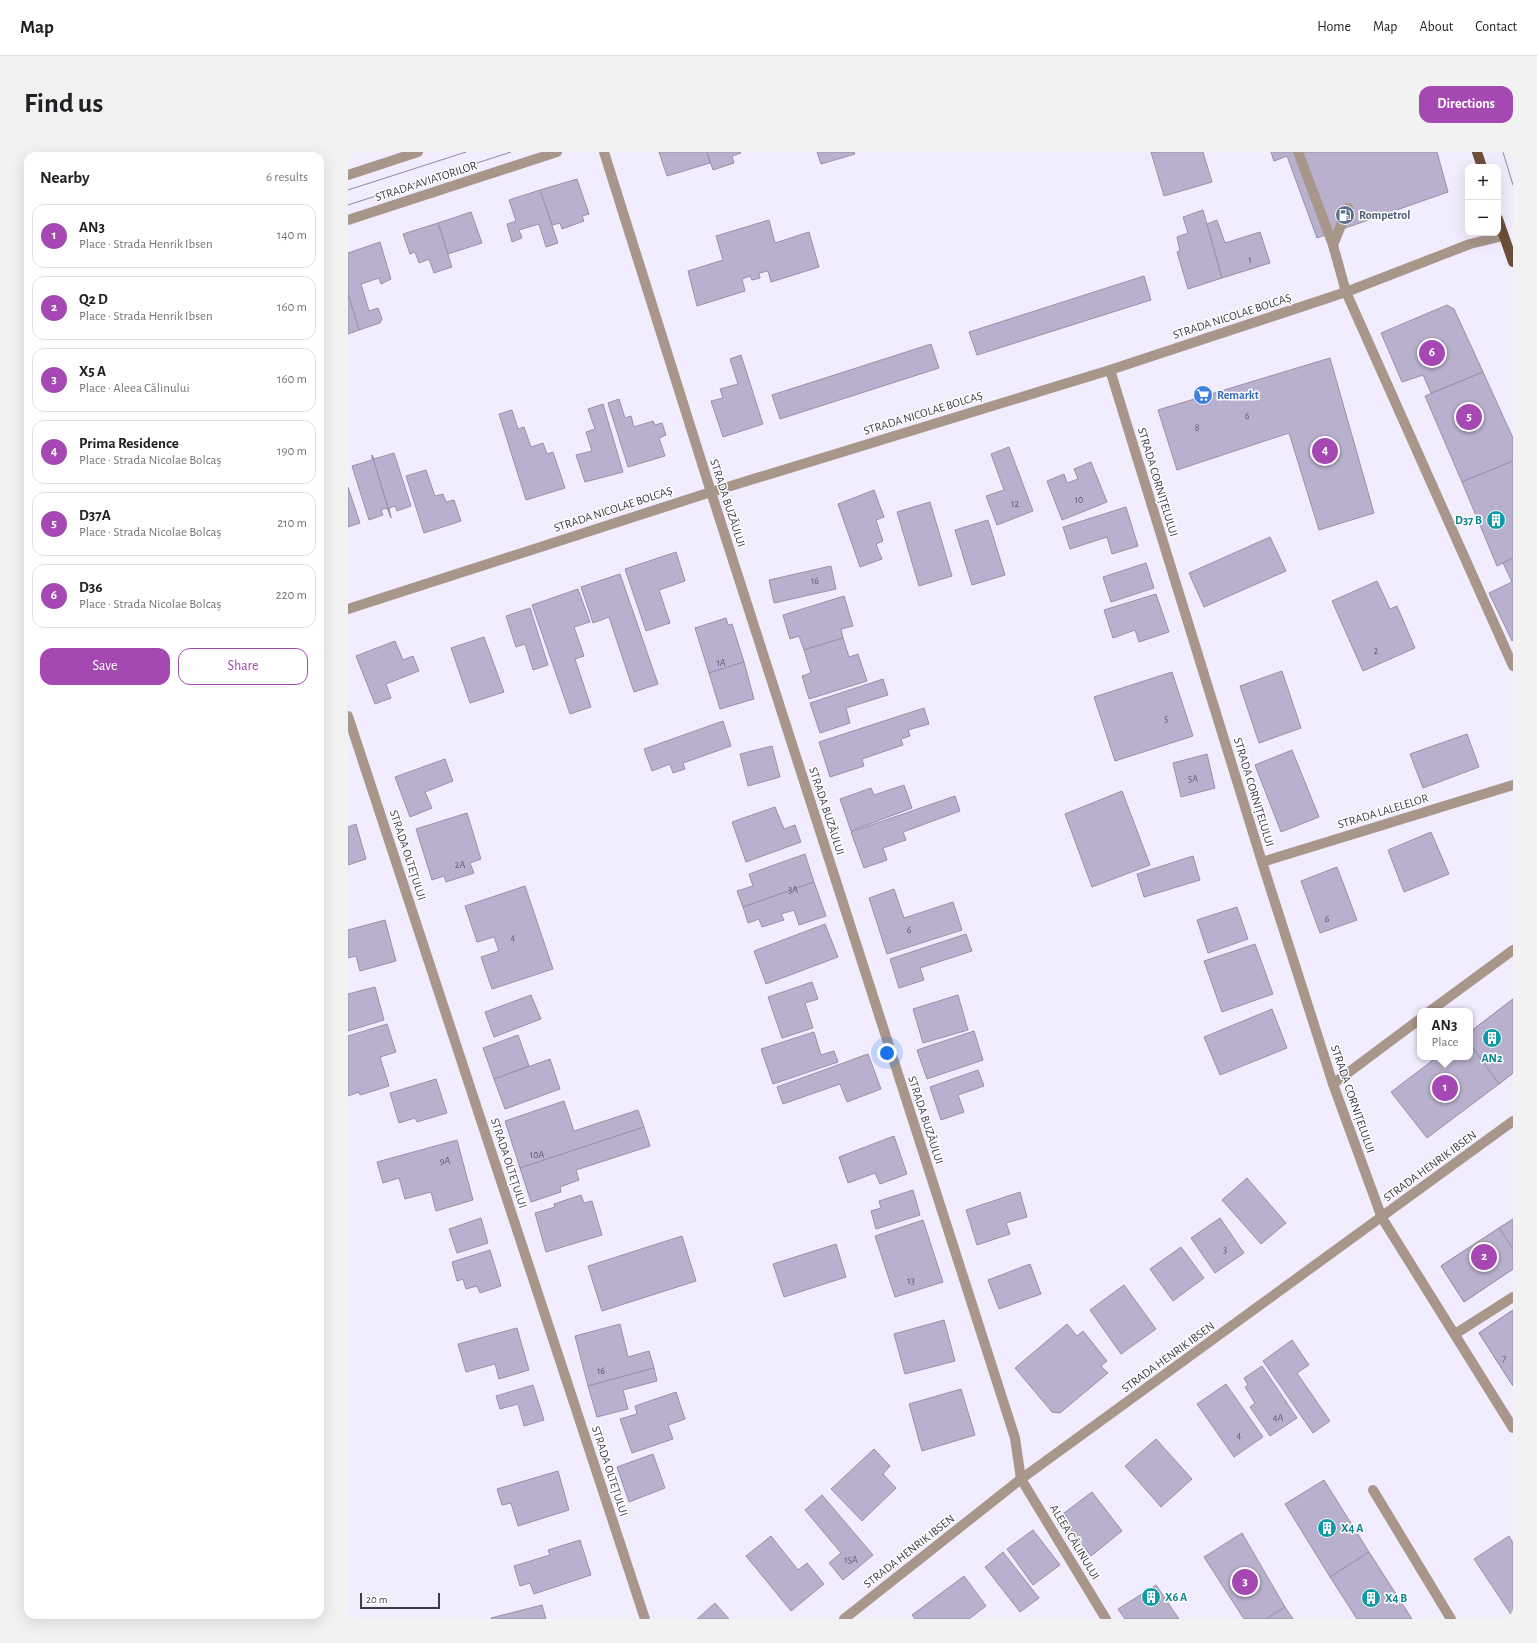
<!DOCTYPE html>
<meta charset="utf-8">
<style>
:root{--surface:#fff;--page:#f2f2f2;--text:#202124;--muted:#757577;--line:#e0e0e0;--accent:#a548b2}
body{margin:0;font-family:"Alegreya Sans",sans-serif;background:var(--page);color:var(--text)}
.controls{position:absolute;right:12px;top:12px;display:grid;overflow:hidden;border-radius:8px;box-shadow:0 4px 16px #0002}
.controls button{width:36px;height:36px;display:grid;place-items:center;padding:0;border:0;border-bottom:1px solid var(--line);background:var(--surface);color:var(--text);font:20px sans-serif}
.scale{position:absolute;left:12px;bottom:10px;width:80px;box-sizing:border-box;padding-left:4px;border:2px solid #3e3a46;border-top:0;font-size:11px;line-height:14px;white-space:nowrap;color:#3e3a46;-webkit-text-stroke:3px #fff;paint-order:stroke}
.you{position:absolute;left:539px;top:901px;width:14px;height:14px;margin:-10px;border:3px solid #fff;border-radius:50%;background:#1a73e8;box-shadow:0 0 0 6px #1a73e833}
.badge{display:grid;place-items:center;width:26px;height:26px;border-radius:50%;background:var(--accent);color:#fff;font-size:13px;font-weight:700}
.pin{position:absolute;translate:-50% -50%;border:2px solid #fff;box-shadow:0 1px 4px #0006}
.popup{position:absolute;left:1069px;top:856px;width:56px;height:52px;box-sizing:border-box;display:grid;place-content:center;border-radius:8px;background:var(--surface);filter:drop-shadow(0 1px 3px #0005);font-size:13px;white-space:nowrap;color:var(--muted)}
.popup b{font-size:15px;color:var(--text)}
.popup::after{content:'';position:absolute;left:50%;top:100%;margin-left:-8px;border:8px solid transparent;border-top-color:var(--surface)}
.list{margin:0;padding:0;list-style:none}
h2{display:flex;justify-content:space-between;align-items:center;height:52px;margin:0;padding:0 16px;font-size:17px}
h2 small{font-size:13px;font-weight:400;color:var(--muted)}
.list li{display:grid;grid-template-columns:26px 1fr auto;gap:12px;align-items:center;box-sizing:border-box;height:64px;margin:0 8px 8px;padding:0 8px;border:1px solid var(--line);border-radius:12px}
.list b{display:block;font-size:15px;white-space:nowrap}
.list p{margin:0;font-size:13px;white-space:nowrap;color:var(--muted)}
.list em{font-size:13px;font-style:normal;color:var(--muted)}
.actions{display:flex;gap:8px;padding:12px 16px}
.actions a{flex:1;padding:9px 0;border:1px solid var(--accent);border-radius:12px;text-align:center;font-size:14px;color:var(--accent)}
.actions .main{background:var(--accent);color:#fff}
.map{position:relative;flex:none;width:1165px;height:1467px;overflow:hidden;border-radius:12px}
header{display:flex;align-items:center;gap:24px;box-sizing:border-box;height:56px;padding:0 20px;background:var(--surface);border-bottom:1px solid var(--line)}
header strong{font-size:19px}
nav{display:flex;gap:22px;margin-inline-start:auto;font-size:14px}
.intro{display:flex;align-items:center;justify-content:space-between;box-sizing:border-box;height:96px;padding:0 24px}
h1{margin:0;font-size:28px}
.button{padding:10px 18px;border-radius:12px;background:var(--accent);color:#fff;font-size:14px;font-weight:700}
main{display:flex;gap:24px;padding:0 24px}
aside{flex:1;background:var(--surface);border-radius:12px;box-shadow:0 4px 16px #0002}
.map>svg:first-child{display:block}
.building{fill:#b9b0cd;stroke:#9990ac}
.lines{fill:none;stroke-linecap:round;stroke-linejoin:round}
.minor{stroke:#a8968a;stroke-width:10}
.major{stroke:#6c4e39;stroke-width:10}
.tram{stroke:#8f8a99;stroke-width:1}
.labels{text-anchor:middle;dominant-baseline:central;stroke-width:3;stroke-linejoin:round;paint-order:stroke}
.number-label{font-size:10px;fill:#5d5868}
.street-label{font-size:12px;fill:#3e3a46;stroke:#fff}
.service-label{font-size:12px;font-weight:bold;fill:#4e5e75;stroke:#fff;text-anchor:start}
.shop-label{font-size:12px;font-weight:bold;fill:#366cbe;stroke:#fff;text-anchor:start}
.culture-label{font-size:12px;font-weight:bold;fill:#0d838f;stroke:#fff;text-anchor:start}
</style>
<header>
<strong>Map</strong>
<nav><a>Home</a><a>Map</a><a>About</a><a>Contact</a></nav>
</header>
<div class="intro"><h1>Find us</h1><a class="button">Directions</a></div>
<main>
<aside>
<h2>Nearby<small>6 results</small></h2>
<ul class="list">
<li><span class="badge">1</span><div><b>AN3</b><p>Place · Strada Henrik Ibsen</p></div><em>140 m</em></li>
<li><span class="badge">2</span><div><b>Q2 D</b><p>Place · Strada Henrik Ibsen</p></div><em>160 m</em></li>
<li><span class="badge">3</span><div><b>X5 A</b><p>Place · Aleea Călinului</p></div><em>160 m</em></li>
<li><span class="badge">4</span><div><b>Prima Residence</b><p>Place · Strada Nicolae Bolcaș</p></div><em>190 m</em></li>
<li><span class="badge">5</span><div><b>D37A</b><p>Place · Strada Nicolae Bolcaș</p></div><em>210 m</em></li>
<li><span class="badge">6</span><div><b>D36</b><p>Place · Strada Nicolae Bolcaș</p></div><em>220 m</em></li>
</ul>
<div class="actions"><a class="main">Save</a><a>Share</a></div>
</aside>
<div class="map">
<svg width="1165" height="1467" viewBox="0 0 1165 1467">
<rect width="100%" height="100%" fill="#f1ecfe"/>
<g class="building">
<polygon points="311,0 359,0 362,11 319,24"/>
<polygon points="359,0 392,0 393,1 384,4 386,11 365,18"/>
<polygon points="469,0 506,0 507,2 473,12"/>
<polygon points="803,0 855,0 864,30 816,44"/>
<polygon points="923,0 1089,0 1100,40 969,86 939,4 926,9"/>
<polygon points="229,27 241,62 234,64 236,69 214,77 212,71 204,73 192,38"/>
<polygon points="192,38 210,91 198,95 191,72 171,78 174,86 164,90 159,72 168,69 161,48"/>
<polygon points="855,58 874,126 840,137 829,100 832,99 829,85 840,81 835,65"/>
<polygon points="123,60 134,91 100,102 90,71"/>
<polygon points="421,68 427,91 461,80 471,115 423,130 420,119 411,121 412,126 404,128 402,124 394,127 397,139 349,154 340,119 375,108 368,84"/>
<polygon points="869,68 877,91 912,80 922,111 874,126 859,72"/>
<polygon points="90,71 104,115 86,121 81,107 71,111 67,100 62,102 55,82"/>
<polygon points="32,90 43,127 33,132 31,126 13,132 21,159 30,156 34,167 32,171 11,178 0,142 0,101"/>
<polygon points="796,124 803,148 629,203 621,180"/>
<polygon points="0,142 11,178 0,182"/>
<polygon points="1099,153 1106,157 1135,220 1083,241 1075,223 1054,230 1033,181"/>
<polygon points="583,192 591,216 432,267 424,243"/>
<polygon points="393,203 415,272 375,285 363,249 375,246 372,237 390,232 382,207"/>
<polygon points="982,206 1026,361 971,378 941,281 829,318 810,258"/>
<polygon points="1135,220 1165,286 1165,309 1114,330 1077,244"/>
<polygon points="271,247 277,266 283,264 286,275 305,269 307,273 314,271 318,283 311,286 317,304 280,315 260,251"/>
<polygon points="255,252 275,320 237,330 228,303 244,299 238,280 247,277 240,257"/>
<polygon points="164,258 170,277 176,275 183,295 195,291 199,302 205,300 217,336 178,348 151,262"/>
<polygon points="661,295 685,359 649,373 638,344 656,338 643,302"/>
<polygon points="46,301 63,354 49,359 47,354 41,356 43,366 24,303 26,307"/>
<polygon points="24,303 43,366 39,356 33,358 35,363 21,368 4,314 24,308"/>
<polygon points="1165,309 1165,406 1149,414 1114,330"/>
<polygon points="743,310 759,350 714,368 699,329 716,322 719,331 730,327 726,317"/>
<polygon points="78,318 87,344 95,342 98,350 106,348 113,369 76,381 58,324"/>
<polygon points="0,335 12,371 0,375"/>
<polygon points="526,338 536,365 528,368 535,389 528,392 534,407 512,415 490,352"/>
<polygon points="582,350 604,424 571,434 549,360"/>
<polygon points="778,355 790,394 764,402 759,385 722,397 715,375"/>
<polygon points="640,368 657,423 624,433 607,378"/>
<polygon points="922,385 938,419 856,455 841,421"/>
<polygon points="328,400 337,429 311,438 322,471 298,479 277,417"/>
<polygon points="1165,406 1165,488 1164,489 1141,441 1164,430 1155,411"/>
<polygon points="798,411 806,436 763,450 755,425"/>
<polygon points="483,414 488,437 426,451 421,428"/>
<polygon points="272,422 310,532 286,540 261,465 245,471 233,435"/>
<polygon points="1029,429 1042,457 1049,454 1067,496 1015,519 984,449"/>
<polygon points="230,437 242,470 226,475 236,504 227,507 243,555 222,562 184,453"/>
<polygon points="808,442 821,480 791,490 787,478 765,486 756,458"/>
<polygon points="496,444 505,474 493,477 495,486 456,498 451,484 442,487 435,463"/>
<polygon points="182,456 200,513 185,518 177,492 168,495 158,464"/>
<polygon points="378,466 380,473 384,472 396,510 361,521 347,476"/>
<polygon points="136,485 156,540 122,551 103,496"/>
<polygon points="495,486 501,505 510,502 519,529 461,547 454,524 463,521 456,498"/>
<polygon points="47,489 55,508 65,504 71,519 38,532 43,546 27,552 8,504"/>
<polygon points="396,510 406,547 372,557 361,521"/>
<polygon points="934,519 953,576 911,591 892,534"/>
<polygon points="824,520 845,584 767,609 746,545"/>
<polygon points="535,527 540,543 498,556 502,571 472,581 462,551"/>
<polygon points="576,556 581,572 560,578 562,584 553,587 555,593 514,607 516,614 482,625 471,590"/>
<polygon points="375,569 383,594 335,611 337,617 325,621 322,612 304,619 296,597"/>
<polygon points="1119,582 1131,615 1075,636 1062,602"/>
<polygon points="424,594 432,625 400,634 392,602"/>
<polygon points="944,598 971,665 933,680 907,613"/>
<polygon points="859,602 867,636 833,645 825,611"/>
<polygon points="97,607 105,629 77,640 84,656 62,665 47,625"/>
<polygon points="556,633 564,656 503,679 492,647 523,636 526,643"/>
<polygon points="774,639 802,713 744,735 717,662"/>
<polygon points="607,644 612,659 555,680 558,688 535,696 539,708 516,716 503,680"/>
<polygon points="427,655 436,677 447,673 453,690 398,710 384,670"/>
<polygon points="119,661 133,707 122,711 126,721 98,730 96,724 84,728 68,677"/>
<polygon points="8,672 18,707 0,713 0,675"/>
<polygon points="1083,680 1101,722 1056,740 1040,698"/>
<polygon points="457,702 466,730 395,755 389,739 405,734 401,722"/>
<polygon points="845,704 852,728 796,745 789,722"/>
<polygon points="989,715 1009,768 972,781 953,729"/>
<polygon points="466,730 478,764 451,773 446,758 433,762 436,768 414,775 411,767 400,771 395,755"/>
<polygon points="177,734 205,817 144,837 133,805 151,799 146,785 129,790 117,754"/>
<polygon points="546,737 556,766 605,750 614,778 539,802 521,746"/>
<polygon points="889,755 900,787 860,801 849,768"/>
<polygon points="37,768 48,809 12,819 8,804 0,806 0,778"/>
<polygon points="477,772 490,805 418,832 406,799"/>
<polygon points="618,782 624,799 572,816 576,828 551,836 542,807"/>
<polygon points="907,792 925,842 874,860 856,809"/>
<polygon points="464,830 470,847 457,851 465,876 434,886 420,845"/>
<polygon points="27,835 36,868 0,879 0,842"/>
<polygon points="183,843 193,867 146,885 137,860"/>
<polygon points="610,843 620,878 575,891 565,857"/>
<polygon points="1165,847 1165,921 1151,932 1122,892 1122,880"/>
<polygon points="1165,847 1165,921 1151,932 1122,892 1122,880"/>
<polygon points="924,857 939,896 872,923 856,885"/>
<polygon points="39,872 48,900 32,905 41,934 12,943 11,940 0,944 0,884"/>
<polygon points="626,879 635,908 579,927 569,898"/>
<polygon points="466,880 473,903 486,899 490,910 425,932 413,897"/>
<polygon points="170,883 181,914 146,927 135,896"/>
<polygon points="1122,892 1151,932 1079,986 1043,940 1089,905 1122,905"/>
<polygon points="520,902 533,937 499,950 492,932 435,952 429,935"/>
<polygon points="202,907 212,937 157,957 146,927"/>
<polygon points="630,918 636,934 610,943 616,960 593,968 582,935"/>
<polygon points="88,927 99,961 69,970 67,966 51,971 42,941"/>
<polygon points="216,949 226,979 290,958 296,975 172,1016 157,969"/>
<polygon points="296,975 302,994 228,1018 231,1028 212,1035 213,1040 183,1050 172,1016"/>
<polygon points="546,984 559,1022 532,1032 527,1021 500,1031 491,1005"/>
<polygon points="109,988 125,1048 88,1059 83,1040 57,1047 51,1026 35,1031 29,1010"/>
<polygon points="899,1026 938,1071 913,1092 874,1048"/>
<polygon points="565,1038 572,1063 528,1077 523,1059 533,1056 531,1049"/>
<polygon points="672,1040 679,1065 658,1071 662,1082 629,1093 618,1058"/>
<polygon points="233,1043 236,1051 244,1049 254,1083 198,1100 187,1061 207,1055 206,1052"/>
<polygon points="133,1066 140,1091 109,1101 101,1077"/>
<polygon points="872,1066 896,1101 867,1121 843,1086"/>
<polygon points="1165,1067 1165,1117 1116,1150 1093,1114"/>
<polygon points="1165,1067 1165,1097 1151,1076"/>
<polygon points="575,1068 595,1130 547,1145 527,1084"/>
<polygon points="1151,1076 1165,1097 1165,1117 1116,1150 1093,1114"/>
<polygon points="334,1084 348,1129 254,1159 240,1114"/>
<polygon points="488,1092 498,1125 436,1145 425,1112"/>
<polygon points="833,1095 856,1126 825,1149 802,1117"/>
<polygon points="142,1098 153,1134 132,1141 129,1134 118,1137 115,1127 109,1129 104,1110"/>
<polygon points="682,1112 693,1142 651,1157 640,1128"/>
<polygon points="776,1133 808,1177 773,1202 742,1158"/>
<polygon points="1165,1158 1165,1234 1131,1181"/>
<polygon points="1165,1158 1165,1234 1131,1181"/>
<polygon points="596,1168 607,1209 557,1222 546,1182"/>
<polygon points="272,1172 280,1205 301,1199 306,1216 240,1234 227,1184"/>
<polygon points="719,1172 729,1184 735,1179 759,1209 753,1214 760,1221 712,1261 704,1260 667,1216"/>
<polygon points="169,1176 181,1218 151,1227 147,1212 118,1220 110,1192"/>
<polygon points="944,1188 961,1213 949,1221 982,1269 965,1281 915,1209"/>
<polygon points="914,1214 949,1266 922,1284 902,1255 907,1251 897,1235 900,1233 896,1226"/>
<polygon points="306,1216 309,1229 275,1238 280,1257 249,1265 240,1234"/>
<polygon points="878,1232 915,1285 886,1305 849,1252"/>
<polygon points="185,1233 196,1268 176,1274 170,1252 152,1257 148,1244"/>
<polygon points="613,1237 627,1283 574,1299 561,1252"/>
<polygon points="328,1240 337,1267 320,1273 325,1287 284,1301 272,1267 289,1262 287,1254"/>
<polygon points="808,1287 844,1327 813,1355 777,1314"/>
<polygon points="526,1297 542,1314 535,1322 548,1336 514,1369 483,1337"/>
<polygon points="305,1302 317,1336 281,1350 269,1315"/>
<polygon points="210,1319 221,1358 170,1374 163,1351 154,1353 149,1337"/>
<polygon points="976,1328 1021,1400 982,1425 937,1352"/>
<polygon points="744,1340 774,1379 743,1404 712,1364"/>
<polygon points="474,1343 525,1403 495,1428 481,1411 493,1401 457,1358"/>
<polygon points="685,1378 712,1413 685,1433 659,1397"/>
<polygon points="894,1381 937,1455 918,1467 896,1467 856,1405"/>
<polygon points="423,1384 450,1418 459,1411 476,1432 443,1459 398,1404"/>
<polygon points="1161,1384 1165,1391 1165,1464 1164,1464 1126,1407"/>
<polygon points="232,1388 243,1423 186,1442 182,1431 172,1434 166,1414 202,1403 200,1398"/>
<polygon points="655,1400 691,1446 672,1460 637,1415"/>
<polygon points="1021,1400 1064,1467 1009,1467 982,1425"/>
<polygon points="616,1424 638,1454 621,1467 567,1467 564,1463"/>
<polygon points="808,1433 831,1467 777,1467 770,1457"/>
<polygon points="367,1451 381,1467 349,1467"/>
<polygon points="194,1453 198,1467 143,1467 143,1466"/>
<polygon points="937,1455 945,1467 918,1467"/>
</g>
<g class="lines">
<g class="minor">
<polyline points="256,0 363,340 667,1286 673,1327 758,1467"/>
<polyline points="950,0 985,93 998,140 1165,514"/>
<polyline points="0,23 70,0"/>
<polyline points="0,68 209,0"/>
<polyline points="985,93 1000,56"/>
<polyline points="762,218 914,710 985,932 1034,1066 1165,1276"/>
<polyline points="0,457 363,340 762,218 998,140 1122,92 1155,84"/>
<polyline points="0,564 297,1467"/>
<polyline points="914,710 1165,633"/>
<polyline points="1082,859 1165,798"/>
<polyline points="985,932 1072,867"/>
<polyline points="1107,1182 1165,1145"/>
<polyline points="1025,1338 1103,1467"/>
<polyline points="496,1467 673,1327 1165,969"/>
</g>
<g class="major">
<polyline points="1129,0 1134,15"/>
<polyline points="1150,67 1165,110"/>
</g>
<g class="tram">
<polyline points="1155,0 1165,33"/>
<polyline points="0,38 118,0"/>
<polyline points="0,53 163,0"/>
</g>
</g>
<defs>
<symbol id="fuel-disc" viewBox="-11 -11 22 22"><circle r="9.5" fill="#5c6f8a" stroke="#fff"/><path d="M-5.5-6h7V0h2V4h1.3V-2.5L3-4.5l.8-.8L6-3V5H2.5V1h-1V6h-7ZM-4.2-4.7v3.2H.2V-4.7Z" fill="#fff"/></symbol>
<symbol id="supermarket-disc" viewBox="-11 -11 22 22"><circle r="9.5" fill="#3f7fe0" stroke="#fff"/><path d="M-6-5.5h2.5l.6 2H6L4.5 2H-2.5L-4.4-4H-6ZM-1.5 3.2a1.3 1.3 0 1 0 .1 0ZM3 3.2a1.3 1.3 0 1 0 .1 0Z" fill="#fff"/></symbol>
<symbol id="building-disc" viewBox="-11 -11 22 22"><circle r="9.5" fill="#0f9aa8" stroke="#fff"/><path d="M-4-6H4V6H1V3H-1V6H-4ZM-2.5-4.3h1.7v1.8h-1.7ZM.8-4.3h1.7v1.8H.8ZM-2.5-1h1.7V.8h-1.7ZM.8-1h1.7V.8H.8Z" fill="#fff"/></symbol>
</defs>
<g fill-rule="evenodd">
<use href="#fuel-disc" x="986" y="52" width="22" height="22"/>
<use href="#supermarket-disc" x="844" y="232" width="22" height="22"/>
<use href="#building-disc" x="1137" y="357" width="22" height="22"/>
<use href="#building-disc" x="1133" y="875" width="22" height="22"/>
<use href="#building-disc" x="968" y="1365" width="22" height="22"/>
<use href="#building-disc" x="792" y="1434" width="22" height="22"/>
<use href="#building-disc" x="1012" y="1435" width="22" height="22"/>
</g>
<g class="labels">
<g class="number-label">
<text x="902" y="108">1</text>
<text x="899" y="264">6</text>
<text x="849" y="276">8</text>
<text x="731" y="348">10</text>
<text x="667" y="352">12</text>
<text x="467" y="429">16</text>
<text x="1028" y="499">2</text>
<text x="373" y="511">1A</text>
<text x="818" y="567">5</text>
<text x="845" y="627">5A</text>
<text x="112" y="713">2A</text>
<text x="445" y="738">3A</text>
<text x="979" y="767">6</text>
<text x="561" y="778">6</text>
<text x="165" y="786">4</text>
<text x="189" y="1003">10A</text>
<text x="97" y="1009">9A</text>
<text x="877" y="1098">3</text>
<text x="563" y="1129">13</text>
<text x="1156" y="1207">7</text>
<text x="253" y="1219">16</text>
<text x="930" y="1266">4A</text>
<text x="891" y="1284">4</text>
<text x="503" y="1408">15A</text>
</g>
<g class="street-label">
<text transform="translate(78 29) rotate(-18)">STRADA AVIATORILOR</text>
<text transform="translate(884 164) rotate(-18)">STRADA NICOLAE BOLCAȘ</text>
<text transform="translate(575 261) rotate(-17)">STRADA NICOLAE BOLCAȘ</text>
<text transform="translate(810 330) rotate(73)">STRADA CORNIȚELULUI</text>
<text transform="translate(380 351) rotate(72)">STRADA BUZĂULUI</text>
<text transform="translate(265 357) rotate(-18)">STRADA NICOLAE BOLCAȘ</text>
<text transform="translate(906 640) rotate(73)">STRADA CORNIȚELULUI</text>
<text transform="translate(479 659) rotate(72)">STRADA BUZĂULUI</text>
<text transform="translate(1035 659) rotate(-17)">STRADA LALELELOR</text>
<text transform="translate(60 703) rotate(72)">STRADA OLTEȚULUI</text>
<text transform="translate(1005 947) rotate(71)">STRADA CORNIȚELULUI</text>
<text transform="translate(578 968) rotate(72)">STRADA BUZĂULUI</text>
<text transform="translate(161 1011) rotate(72)">STRADA OLTEȚULUI</text>
<text transform="translate(1082 1014) rotate(-36)">STRADA HENRIK IBSEN</text>
<text transform="translate(820 1205) rotate(-36)">STRADA HENRIK IBSEN</text>
<text transform="translate(262 1319) rotate(72)">STRADA OLTEȚULUI</text>
<text transform="translate(727 1390) rotate(59)">ALEEA CĂLINULUI</text>
<text transform="translate(561 1399) rotate(-38)">STRADA HENRIK IBSEN</text>
</g>
<g class="service-label">
<text x="1011" y="63">Rompetrol</text>
</g>
<g class="shop-label">
<text x="869" y="243">Remarkt</text>
</g>
<g class="culture-label">
<text x="1134" y="368" text-anchor="end">D37 B</text>
<text x="1144" y="906" text-anchor="middle">AN2</text>
<text x="993" y="1376">X4 A</text>
<text x="817" y="1445">X6 A</text>
<text x="1037" y="1446">X4 B</text>
</g>
</g>
</svg>
<div class="controls">
<button>+</button>
<button>−</button>
</div>
<div class="scale">20 m</div>
<div class="you"></div>
<div class="pin badge" style="left:1097px;top:936px">1</div>
<div class="popup"><b>AN3</b>Place</div>
<div class="pin badge" style="left:1136px;top:1105px">2</div>
<div class="pin badge" style="left:897px;top:1430px">3</div>
<div class="pin badge" style="left:977px;top:299px">4</div>
<div class="pin badge" style="left:1121px;top:265px">5</div>
<div class="pin badge" style="left:1084px;top:201px">6</div>
</div>
</main>
